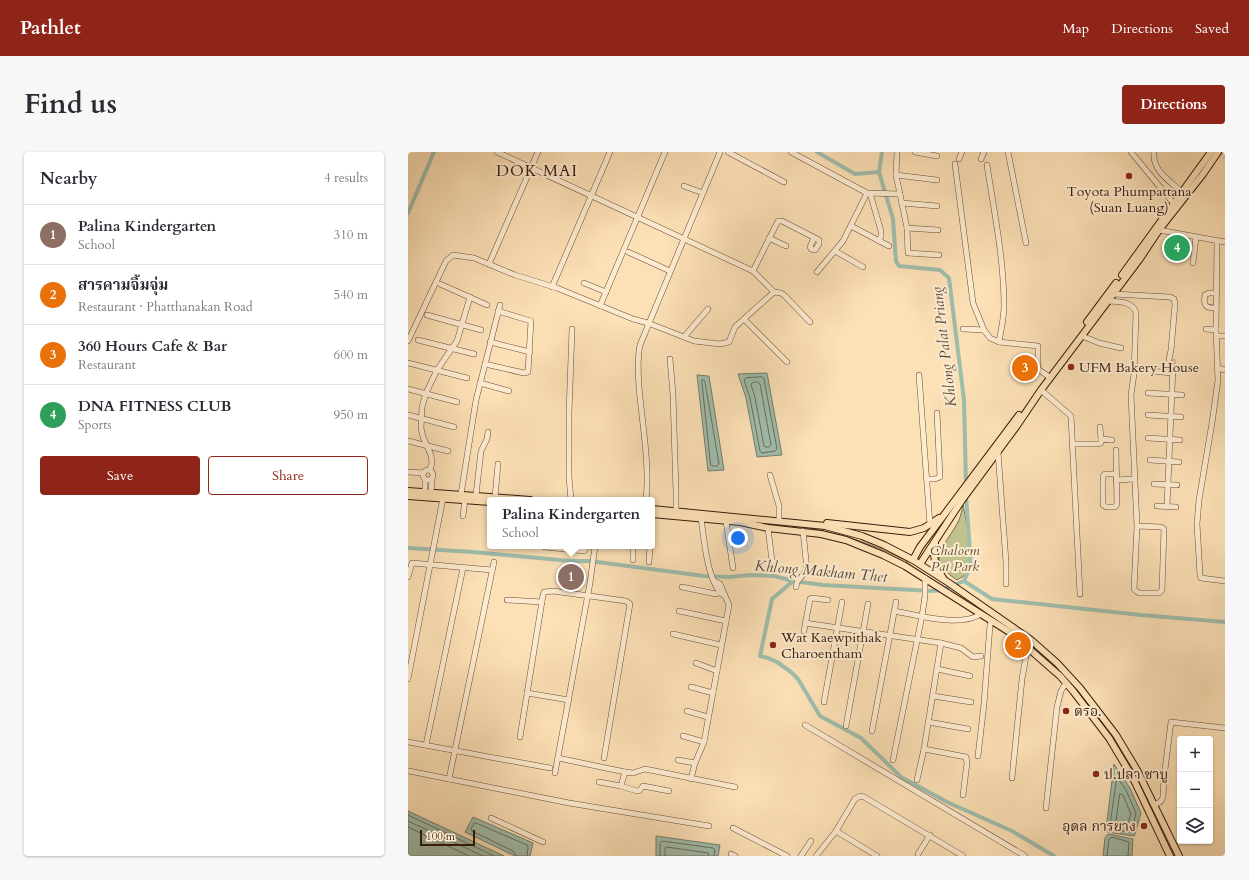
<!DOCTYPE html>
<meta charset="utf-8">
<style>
:root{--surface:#fff;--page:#f7f7f7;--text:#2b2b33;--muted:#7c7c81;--line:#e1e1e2;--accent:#8f2418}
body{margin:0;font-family:Cardo,"Noto Serif Thai",serif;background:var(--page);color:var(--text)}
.controls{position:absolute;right:12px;bottom:12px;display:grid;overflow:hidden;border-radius:4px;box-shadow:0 1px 3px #0004}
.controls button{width:36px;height:36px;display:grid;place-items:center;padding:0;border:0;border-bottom:1px solid var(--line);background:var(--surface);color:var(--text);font:20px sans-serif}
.scale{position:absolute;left:12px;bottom:10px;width:55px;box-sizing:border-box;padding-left:4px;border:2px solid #391d0b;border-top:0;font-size:11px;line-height:14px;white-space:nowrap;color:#391d0b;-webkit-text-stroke:3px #fdebd0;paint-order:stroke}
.you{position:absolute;left:330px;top:386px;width:14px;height:14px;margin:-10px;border:3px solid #fff;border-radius:50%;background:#1a73e8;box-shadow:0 0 0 6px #1a73e833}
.badge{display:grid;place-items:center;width:26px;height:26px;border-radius:50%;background:var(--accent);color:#fff;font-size:13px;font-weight:700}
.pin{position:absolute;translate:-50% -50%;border:2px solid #fff;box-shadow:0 1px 4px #0006}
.popup{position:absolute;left:79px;top:345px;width:168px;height:52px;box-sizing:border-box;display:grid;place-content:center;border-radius:4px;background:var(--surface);filter:drop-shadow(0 1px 3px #0005);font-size:13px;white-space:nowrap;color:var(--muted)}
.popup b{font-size:15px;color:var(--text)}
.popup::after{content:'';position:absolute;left:50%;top:100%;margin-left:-8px;border:8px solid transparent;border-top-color:var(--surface)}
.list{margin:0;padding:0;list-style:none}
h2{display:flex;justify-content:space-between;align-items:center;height:52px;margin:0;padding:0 16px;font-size:17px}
h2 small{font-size:13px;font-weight:400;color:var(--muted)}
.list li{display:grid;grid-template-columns:26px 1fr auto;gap:12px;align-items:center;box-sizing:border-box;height:60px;padding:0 16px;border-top:1px solid var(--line)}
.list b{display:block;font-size:15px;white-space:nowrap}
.list p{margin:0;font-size:13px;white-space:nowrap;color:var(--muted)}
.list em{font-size:13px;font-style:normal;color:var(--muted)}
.actions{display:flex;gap:8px;padding:12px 16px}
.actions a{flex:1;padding:9px 0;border:1px solid var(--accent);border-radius:4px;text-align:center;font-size:14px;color:var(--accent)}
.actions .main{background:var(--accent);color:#fff}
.icon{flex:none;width:22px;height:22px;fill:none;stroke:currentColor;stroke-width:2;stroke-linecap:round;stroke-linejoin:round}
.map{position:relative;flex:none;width:817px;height:704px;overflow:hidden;border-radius:4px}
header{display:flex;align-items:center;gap:24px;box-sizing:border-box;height:56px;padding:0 20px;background:var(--accent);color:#fff}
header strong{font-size:19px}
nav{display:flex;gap:22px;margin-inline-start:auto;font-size:14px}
.intro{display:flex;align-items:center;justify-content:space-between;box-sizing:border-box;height:96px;padding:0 24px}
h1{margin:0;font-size:28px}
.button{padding:10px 18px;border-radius:4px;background:var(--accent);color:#fff;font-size:14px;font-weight:700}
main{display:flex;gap:24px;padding:0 24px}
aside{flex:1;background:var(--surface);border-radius:4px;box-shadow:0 1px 3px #0004}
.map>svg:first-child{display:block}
.green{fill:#c0c28d;stroke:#7c704c}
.water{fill:#9fbdac;stroke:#767d6c}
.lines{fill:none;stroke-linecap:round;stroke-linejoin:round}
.shore{stroke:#6c6d5c;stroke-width:1}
.canal{stroke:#9fbdac;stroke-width:4}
.minor-tunnel{stroke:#d5b994;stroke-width:5;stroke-dasharray:5 2.5;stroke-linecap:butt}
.minor-casing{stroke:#6a4e36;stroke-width:6}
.major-casing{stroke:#391d0b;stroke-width:8}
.minor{stroke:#fdebd0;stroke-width:5}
.major{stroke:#fce0b6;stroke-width:6}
.poi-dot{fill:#8f2418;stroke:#fdebd0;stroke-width:1.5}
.labels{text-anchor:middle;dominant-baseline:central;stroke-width:4;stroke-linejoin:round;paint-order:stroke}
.poi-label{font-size:14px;fill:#391d0b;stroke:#fdebd0;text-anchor:start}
.park-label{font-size:14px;font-style:italic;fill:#624f32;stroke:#fdebd0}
.water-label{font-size:15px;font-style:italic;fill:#584d3b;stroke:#fdebd0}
.quarter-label{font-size:16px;letter-spacing:1px;fill:#391d0b;stroke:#fdebd0}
</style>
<header>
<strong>Pathlet</strong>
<nav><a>Map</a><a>Directions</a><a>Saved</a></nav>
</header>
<div class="intro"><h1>Find us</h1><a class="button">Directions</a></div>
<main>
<aside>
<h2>Nearby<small>4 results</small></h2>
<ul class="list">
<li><span class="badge" style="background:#8d6e63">1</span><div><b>Palina Kindergarten</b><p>School</p></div><em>310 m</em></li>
<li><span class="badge" style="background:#e8710a">2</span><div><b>สารคามจิ้มจุ่ม</b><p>Restaurant · Phatthanakan Road</p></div><em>540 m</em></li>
<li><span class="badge" style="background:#e8710a">3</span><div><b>360 Hours Cafe &amp; Bar</b><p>Restaurant</p></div><em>600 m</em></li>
<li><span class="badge" style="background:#2e9e5b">4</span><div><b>DNA FITNESS CLUB</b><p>Sports</p></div><em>950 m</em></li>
</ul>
<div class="actions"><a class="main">Save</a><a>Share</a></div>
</aside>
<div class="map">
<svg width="817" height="704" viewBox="0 0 817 704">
<rect width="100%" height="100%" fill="#fce0b6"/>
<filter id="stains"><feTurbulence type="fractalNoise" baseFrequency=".005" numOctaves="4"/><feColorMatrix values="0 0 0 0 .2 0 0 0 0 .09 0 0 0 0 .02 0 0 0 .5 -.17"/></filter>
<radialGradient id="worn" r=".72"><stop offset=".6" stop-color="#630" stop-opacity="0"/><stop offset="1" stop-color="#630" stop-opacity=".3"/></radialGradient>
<g class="green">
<path d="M555,353C558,366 566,410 559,421C557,424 552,426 549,428C543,424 531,415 531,407C530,397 547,378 551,368C553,363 554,358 555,353Z"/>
<path d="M356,372C406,373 453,386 497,408L500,411H497L463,395Z"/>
</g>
<g class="water">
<polygon points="359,221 374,303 349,305 338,246 330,222"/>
<polygon points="289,223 301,224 316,318 300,319"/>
<polygon points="706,612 722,636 733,661 727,682 726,684 699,680 698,678"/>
<polygon points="0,659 96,704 0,704"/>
<polygon points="65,665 125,691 122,704 107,704 57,680"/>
<polygon points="701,682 725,687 724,704 695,704 697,686 699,683"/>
<polygon points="248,684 312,693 310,704 248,704"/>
</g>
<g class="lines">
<g class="shore">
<polygon points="354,225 356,227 369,297 367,299 354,301 352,299 342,246 336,228 338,226"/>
<polygon points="294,228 296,228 297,230 311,312 309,314 305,314 303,313"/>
<polygon points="350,230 352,232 363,293 361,295 358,295 356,294 347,245 343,233 344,231"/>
<polygon points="709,627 711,628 718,638 728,661 724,678 723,680 706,678 702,675"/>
<polygon points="712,642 715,643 723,662 719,674 709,672 708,671"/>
<polyline points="0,663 86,704"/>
<polyline points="0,669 75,704"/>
<polyline points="0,675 61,704"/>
<polyline points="108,704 105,699 64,679 63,677 66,671 68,671 119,693 120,695 119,704"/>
<polyline points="252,704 252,691 254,689 305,696 307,698 306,704"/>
<polyline points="257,704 257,696 259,695 300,701 301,704"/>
<polyline points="699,704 701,687 704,685 721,690 720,704"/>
</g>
<g class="canal">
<polyline points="409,0 447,22 471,20"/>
<polyline points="474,0 471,20 485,67 488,109 491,114 532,118 541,126 556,248 558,333"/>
<polyline points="0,61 26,0"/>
<polyline points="0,396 65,400 163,409 182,409 296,424 322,425 342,423 366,424 385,429 415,433 524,439 533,438 556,429"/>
<polyline points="385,429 364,447 352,504 360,506 369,510 383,520 390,527 412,564 453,586 493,625 539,650 604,679 646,704"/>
<polyline points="556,429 563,413 558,344"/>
<polyline points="556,429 584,447 733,463 817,470"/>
</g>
<g class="minor-tunnel">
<polyline points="810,0 817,5"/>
<polyline points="761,207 762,215"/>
<polyline points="765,207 765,214"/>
</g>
<defs>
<g id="minor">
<polyline points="89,0 345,119 366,140 373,141 376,143 402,170"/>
<polyline points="320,0 376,30"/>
<polyline points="383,0 459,41 492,42"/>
<polyline points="489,0 488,23 499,76 500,101 531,103"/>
<polyline points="507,0 529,4"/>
<polyline points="600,0 618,91"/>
<polyline points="723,0 766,52"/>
<path d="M746,0C744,19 762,29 774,40"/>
<polyline points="551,7 554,0"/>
<polyline points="573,7 576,0"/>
<polyline points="547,12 565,151 576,178 582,186 591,190 630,194 630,217 640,224"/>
<path d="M579,13C586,59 596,107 596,154C596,166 593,178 591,190"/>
<polyline points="488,23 529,28"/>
<polyline points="276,34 295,41"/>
<polyline points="462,41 473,79 473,84 471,89"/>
<polyline points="494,51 529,54"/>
<polyline points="443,74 481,94"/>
<polyline points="499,76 530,78"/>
<polyline points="751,78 817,90"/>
<polyline points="361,86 378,94"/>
<polyline points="809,89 808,178 810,228 804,271 791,348 789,372 792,423 793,426 817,429"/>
<polyline points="427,99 455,115"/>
<polyline points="220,100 262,119"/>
<polyline points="785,111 788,85"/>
<polyline points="81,112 130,0"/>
<polyline points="345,119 370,69 374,69 411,88 411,92 407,98 403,97 402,95 406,86"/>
<polyline points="409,120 435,89 459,41"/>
<polyline points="176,131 198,140"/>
<polyline points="32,132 79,153"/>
<polyline points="144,135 202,0"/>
<polyline points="705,142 762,145 766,147 767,152 763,198 761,207"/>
<path d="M700,149C711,150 725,149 728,161L726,222L723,243L729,374L726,437L728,439L731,441H751L754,438L756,377L753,375L729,374"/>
<polyline points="192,154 257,0"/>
<path d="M808,156C798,156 795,154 797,143L801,141H809"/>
<polyline points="19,163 73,178"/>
<polyline points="336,167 379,210"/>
<polyline points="555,177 576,178"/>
<polyline points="798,177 808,178"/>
<polyline points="674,184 691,191 713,196"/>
<polyline points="808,184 817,184"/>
<polyline points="276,185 300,157"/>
<polyline points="10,188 66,202"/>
<polyline points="0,189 38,109 45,103 66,106 107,123 149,136 225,167 240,171 286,189 312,192 321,190 327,175 366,140"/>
<polyline points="82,190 122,200"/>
<polyline points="262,207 265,243 268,340 268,359"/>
<polyline points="0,211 59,226"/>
<polyline points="77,212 116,221 120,220 123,169 90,159"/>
<polyline points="810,216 817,218"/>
<polyline points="741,219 765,221"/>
<polyline points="511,223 522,373"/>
<polyline points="72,231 101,239"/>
<polyline points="0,237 49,250"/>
<polyline points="633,238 663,264 672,442"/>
<polyline points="740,241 774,243"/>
<polyline points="0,263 46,275"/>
<polyline points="740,263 773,265"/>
<polyline points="692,275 693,287"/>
<polyline points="740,286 772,288"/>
<polyline points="0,289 40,299"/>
<polyline points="664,292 690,292 693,291 693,287 704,288"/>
<polyline points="708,298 709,352 707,355 698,355 695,353 695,324 697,322 708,322"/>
<polyline points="590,300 598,410 598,432"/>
<polyline points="742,308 771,310"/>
<polyline points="22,318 24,311 23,303 15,285 13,276 14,255 18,241 29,218 49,189 62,145"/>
<circle cx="20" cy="323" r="5"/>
<polyline points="0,320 16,321"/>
<polyline points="362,323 371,354 371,368"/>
<polyline points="519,327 527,327 532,325 529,261"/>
<polyline points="708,328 726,327"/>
<polyline points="746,332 769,333"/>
<polyline points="17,340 17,327"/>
<polyline points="23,340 24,326"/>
<polyline points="53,342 68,248 92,153"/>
<polyline points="68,343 73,299 79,287 80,280"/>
<polyline points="87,345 90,312"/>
<polyline points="163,348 161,325 161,261 164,177"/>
<path d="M238,348C242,312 234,271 231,235C230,221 229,207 232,193L312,0"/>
<polyline points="749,354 768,355"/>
<polyline points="759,354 765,214"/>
<polyline points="55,364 57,347"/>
<path d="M293,366C296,386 299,430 315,443"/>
<polyline points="318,369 325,416"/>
<polyline points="360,376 364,409"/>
<polyline points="225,394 225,408"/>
<polyline points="137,395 176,399 179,394"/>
<polyline points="241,410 242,394"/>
<polyline points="0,425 4,411 84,418"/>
<polyline points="274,435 308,442 313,440"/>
<polyline points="388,435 389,430 399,418 395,379"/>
<polyline points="99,448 134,450"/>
<polyline points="271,459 318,469"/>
<path d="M486,459C510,463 551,476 573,462"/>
<polyline points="397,471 533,491 553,496 565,505 573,504"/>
<polyline points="396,479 402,447 404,446 420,448"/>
<polyline points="265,482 313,493"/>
<polyline points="288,511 309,519"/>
<polyline points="529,517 562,524"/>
<polyline points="0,527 35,346"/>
<polyline points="283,535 305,541"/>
<polyline points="119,541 161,548"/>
<polyline points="525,544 563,550"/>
<polyline points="416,550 434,450"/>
<polyline points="279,559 300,565"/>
<polyline points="520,570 560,577"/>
<polyline points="397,573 617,704"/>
<polyline points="438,574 460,452"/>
<polyline points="464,579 488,450"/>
<polyline points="275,584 296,590"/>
<polyline points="112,585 135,443 136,440 145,439 218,449 222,452 196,606"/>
<polyline points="0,590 142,616"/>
<polyline points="18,593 55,416"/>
<polyline points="516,597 558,605 559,611 555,643"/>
<polyline points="570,604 576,552 582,473 584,469"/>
<polyline points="150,606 217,620 225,621 237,617 327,635"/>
<polyline points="270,608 287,611"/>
<polyline points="485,608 514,464 517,444 517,426"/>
<polyline points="1,619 161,651 301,674"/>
<polyline points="147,621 182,431 187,394"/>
<polyline points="604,626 614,527 619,499 621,496"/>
<polyline points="41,627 86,410"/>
<polyline points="283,627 287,611 296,590 321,453 312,432 306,429"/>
<polyline points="509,628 516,597 533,491"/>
<polyline points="191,630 213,634 229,639 231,639 235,634 261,639"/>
<polyline points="213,634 217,620"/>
<polyline points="747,653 753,649 755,645 756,625 763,570 817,576"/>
<polyline points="638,656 649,555 653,539 658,531"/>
<polyline points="83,666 135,690"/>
<polyline points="325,676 379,704"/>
<polyline points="428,679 469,704"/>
<polyline points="323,702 327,704"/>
<polyline points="510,702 522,683"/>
<polyline points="393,704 403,689"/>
<polyline points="408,704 428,679 447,647 452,644 456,645 555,704"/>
</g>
<g id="major">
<polyline points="714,123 803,0"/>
<polyline points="679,170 708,131"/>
<polyline points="0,339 122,348"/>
<polyline points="0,344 82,350"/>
<polyline points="244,357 417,374 454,384 476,393 505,408 541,431 623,488 649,511 672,536 708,583 729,618 771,704"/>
<polyline points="244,362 332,370 360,376 413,382 438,388 475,403 497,414 603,481 652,524 665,539 701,586 725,626 762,704"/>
<polyline points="419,371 502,380 516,376 531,366"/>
<path d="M527,392C524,405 528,415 535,426"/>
<polyline points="505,408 512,395 611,263"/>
<polyline points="512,412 554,348 608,275 633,238 731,108 751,78 795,22 810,0"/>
</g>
</defs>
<use href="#minor" class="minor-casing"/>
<use href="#major" class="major-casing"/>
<use href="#minor" class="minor"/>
<use href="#major" class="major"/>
</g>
<g class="poi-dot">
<circle cx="721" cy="24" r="4"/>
<circle cx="663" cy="215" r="4"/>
<circle cx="365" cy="493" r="4"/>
<circle cx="658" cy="559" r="4"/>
<circle cx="688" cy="622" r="4"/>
<circle cx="736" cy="674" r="4"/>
</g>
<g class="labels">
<g class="poi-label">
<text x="721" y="39" text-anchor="middle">Toyota Phumpattana<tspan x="721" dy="16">(Suan Luang)</tspan></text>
<text x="671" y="215">UFM Bakery House</text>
<text x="373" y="485">Wat Kaewpithak<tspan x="373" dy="16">Charoentham</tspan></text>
<text x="666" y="559">ตรอ.</text>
<text x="696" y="622">ป.ปลา ชาบู</text>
<text x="728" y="674" text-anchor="end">อุดล การยาง</text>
</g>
<g class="park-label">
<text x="547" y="398">Chaloem<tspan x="547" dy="16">Pat Park</tspan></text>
</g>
<g class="water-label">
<text transform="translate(536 195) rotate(-97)">Khlong Palat Priang</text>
<text transform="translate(413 419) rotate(5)">Khlong Makham Thet</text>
</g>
<g class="quarter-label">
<text x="129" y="19">DOK MAI</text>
</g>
</g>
<rect width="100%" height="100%" filter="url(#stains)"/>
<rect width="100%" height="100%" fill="url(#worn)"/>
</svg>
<div class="controls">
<button>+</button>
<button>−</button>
<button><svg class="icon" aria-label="layers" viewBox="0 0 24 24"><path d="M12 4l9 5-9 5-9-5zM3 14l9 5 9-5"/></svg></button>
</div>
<div class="scale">100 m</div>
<div class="you"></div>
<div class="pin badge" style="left:163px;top:425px;background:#8d6e63">1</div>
<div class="popup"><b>Palina Kindergarten</b>School</div>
<div class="pin badge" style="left:610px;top:493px;background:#e8710a">2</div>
<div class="pin badge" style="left:617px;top:216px;background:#e8710a">3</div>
<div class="pin badge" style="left:769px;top:96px;background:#2e9e5b">4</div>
</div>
</main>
